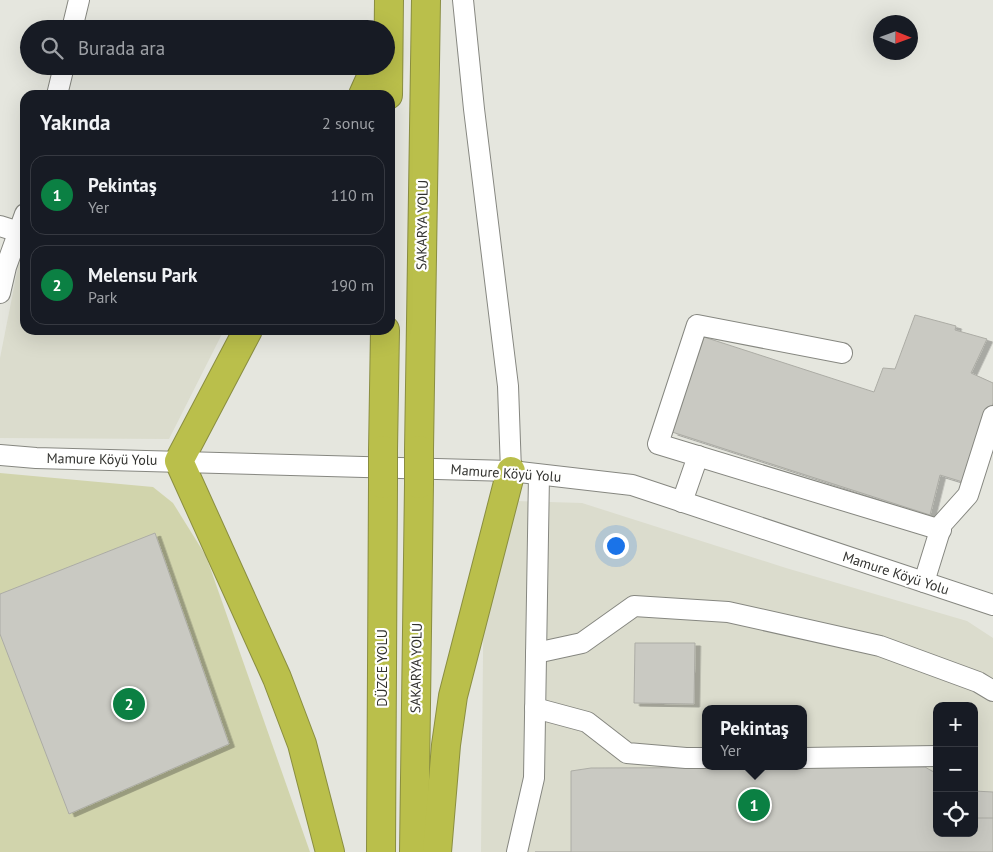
<!DOCTYPE html>
<html lang="tr">
<meta charset="utf-8">
<style>
:root{--surface:#171b24;--page:#20242c;--text:#f1f3f6;--muted:#9ea1a6;--line:#363941;--accent:#0b8043}
body{margin:0;font-family:"PT Sans",sans-serif;background:var(--page);color:var(--text)}
.controls{position:absolute;right:15px;bottom:15px;display:grid;overflow:hidden;border-radius:10px;box-shadow:0 5px 20px #0002}
.controls button{width:45px;height:45px;display:grid;place-items:center;padding:0;border:0;border-bottom:1px solid var(--line);background:var(--surface);color:var(--text);font:25px sans-serif}
.compass{position:absolute;left:873px;top:15px;width:45px;height:45px;border-radius:50%;background:var(--surface);box-shadow:0 5px 20px #0002;rotate:91deg}
.you{position:absolute;left:615px;top:545px;width:18px;height:18px;margin:-12px;border:4px solid #fff;border-radius:50%;background:#1a73e8;box-shadow:0 0 0 8px #1a73e833}
.badge{display:grid;place-items:center;width:32px;height:32px;border-radius:50%;background:var(--accent);color:#fff;font-size:16px;font-weight:700}
.pin{position:absolute;translate:-50% -50%;border:2px solid #fff;box-shadow:0 1px 5px #0006}
.popup{position:absolute;left:702px;top:705px;width:105px;height:65px;box-sizing:border-box;display:grid;place-content:center;border-radius:10px;background:var(--surface);filter:drop-shadow(0 1px 4px #0005);font-size:16px;white-space:nowrap;color:var(--muted)}
.popup b{font-size:19px;color:var(--text)}
.popup::after{content:'';position:absolute;left:50%;top:100%;margin-left:-10px;border:10px solid transparent;border-top-color:var(--surface)}
.list{margin:0;padding:0;list-style:none}
h2{display:flex;justify-content:space-between;align-items:center;height:65px;margin:0;padding:0 20px;font-size:21px}
h2 small{font-size:16px;font-weight:400;color:var(--muted)}
.list li{display:grid;grid-template-columns:32px 1fr auto;gap:15px;align-items:center;box-sizing:border-box;height:80px;margin:0 10px 10px;padding:0 10px;border:1px solid var(--line);border-radius:15px}
.list b{display:block;font-size:19px;white-space:nowrap}
.list p{margin:0;font-size:16px;white-space:nowrap;color:var(--muted)}
.list em{font-size:16px;font-style:normal;color:var(--muted)}
.icon{flex:none;width:28px;height:28px;fill:none;stroke:currentColor;stroke-width:2;stroke-linecap:round;stroke-linejoin:round}
.map{position:relative;flex:none;width:993px;height:852px;overflow:hidden}
.search{position:absolute;background:var(--surface);box-shadow:0 5px 20px #0002;left:20px;top:20px;width:375px;height:55px;display:flex;align-items:center;gap:12px;box-sizing:border-box;padding:0 18px;border-radius:28px;color:var(--muted);font-size:19px}
.panel{position:absolute;background:var(--surface);box-shadow:0 5px 20px #0002;left:20px;top:90px;width:375px;height:245px;border-radius:15px}
.map>svg:first-child{display:block}
.built{fill:#dbdccd;fill-rule:evenodd}
.green{fill:#d1d4ac}
.building{fill:#c9c9c2;stroke:#acaca5;filter:url(#shadow)}
.lines{fill:none;stroke-linecap:round;stroke-linejoin:round}
.minor-casing{stroke:#868780;stroke-width:22}
.highway-casing{stroke:#8a8e41;stroke-width:30}
.minor{stroke:#fff;stroke-width:20}
.highway{stroke:#babf4b;stroke-width:28}
.highway-bridge-casing{stroke:#8a8e41;stroke-width:30;stroke-linecap:butt}
.highway-bridge{stroke:#babf4b;stroke-width:28}
.labels{text-anchor:middle;dominant-baseline:central;stroke-width:4.5;stroke-linejoin:round;paint-order:stroke}
.street-label{font-size:14px;fill:#32322f;stroke:#fffffe}
</style>
<div class="map">
<svg width="993" height="852" viewBox="0 0 993 852">
<defs>
<filter id="shadow"><feDropShadow dx="5.5" dy="3" stdDeviation="0" flood-color="#0004"/></filter>
</defs>
<rect width="100%" height="100%" fill="#e5e6de"/>
<g class="built">
<polygon points="25,247 25,330 224,330 169,439 0,438 0,358 18,267"/>
<path d="M516,501L582,503L786,568L967,621L993,638V852H481L484,558ZM937,706H974V833H937ZM705,709H803V766H705Z"/>
</g>
<polygon class="green" points="0,473 153,487 173,503 206,556 310,852 0,852"/>
<g class="building">
<polygon points="915,315 956,326 955,330 987,339 971,373 993,383 993,403 966,483 940,475 930,515 672,432 704,337 874,392 883,368 895,369"/>
<polygon points="155,533 229,744 69,814 0,634 0,594"/>
<polygon points="635,643 695,643 694,704 634,703"/>
<polygon points="925,767 937,774 937,833 974,833 974,799 993,811 993,852 535,852 571,852 571,771 591,768"/>
<polygon points="974,791 993,792 993,818 974,818"/>
</g>
<g class="lines">
<defs>
<g id="minor">
<polyline points="463,0 474,109 508,386 511,471"/>
<polyline points="72,29 79,0"/>
<polyline points="57,95 64,66"/>
<polyline points="0,226 19,232"/>
<polyline points="0,293 6,267 25,214"/>
<polyline points="842,353 697,325 658,444 941,530"/>
<polyline points="0,455 36,458 511,471 632,485 993,605"/>
<polyline points="682,502 698,456"/>
<polyline points="924,582 942,524 968,495 993,416"/>
<polyline points="536,653 582,643 634,606 728,612 880,646 978,682 993,691"/>
<polyline points="535,708 587,722 627,753 686,758 705,758"/>
<polyline points="803,758 937,756"/>
<polyline points="517,852 534,778 539,475"/>
</g>
<g id="highway">
<polyline points="363,95 376,66"/>
<polyline points="388,95 389,0"/>
<polyline points="248,330 179,461 277,678 302,744 330,852"/>
<polyline points="383,450 385,330"/>
<polyline points="419,450 426,0"/>
<polyline points="381,852 383,484"/>
<polyline points="414,852 419,484"/>
<polyline points="437,852 446,745 453,696 511,471"/>
</g>
</defs>
<use href="#minor" class="minor-casing"/>
<use href="#highway" class="highway-casing"/>
<use href="#minor" class="minor"/>
<use href="#highway" class="highway"/>
<defs>
<g id="highway-bridge">
<polyline points="383,484 383,450"/>
<polyline points="419,484 419,450"/>
</g>
</defs>
<use href="#highway-bridge" class="highway-bridge-casing"/>
<use href="#highway-bridge" class="highway-bridge"/>
</g>
<g class="labels">
<g class="street-label">
<text transform="translate(422 225) rotate(-89)">SAKARYA YOLU</text>
<text transform="translate(102 459) rotate(1)">Mamure Köyü Yolu</text>
<text transform="translate(506 473) rotate(4)">Mamure Köyü Yolu</text>
<text transform="translate(896 573) rotate(18)">Mamure Köyü Yolu</text>
<text transform="translate(382 668) rotate(-90)">DÜZCE YOLU</text>
<text transform="translate(416 668) rotate(-89)">SAKARYA YOLU</text>
</g>
</g>
</svg>
<div class="controls">
<button>+</button>
<button>−</button>
<button><svg class="icon" aria-label="locate" viewBox="0 0 24 24"><circle cx="12" cy="12" r="6"/><path d="M12 2v4M12 18v4M2 12h4M18 12h4"/></svg></button>
</div>
<svg class="compass" viewBox="-18 -18 36 36"><path d="M0-13l5 13h-10z" fill="#e53935"/><path d="M0 13l5-13h-10z" fill="#9ea1a6"/></svg>
<div class="you"></div>
<div class="pin badge" style="left:754px;top:805px">1</div>
<div class="popup"><b>Pekintaş</b>Yer</div>
<div class="pin badge" style="left:129px;top:704px">2</div>
<div class="search"><svg class="icon" aria-label="search" viewBox="0 0 24 24"><circle cx="10" cy="10" r="6"/><path d="M15 15l6 6"/></svg>Burada ara</div>
<section class="panel">
<h2>Yakında<small>2 sonuç</small></h2>
<ul class="list">
<li><span class="badge">1</span><div><b>Pekintaş</b><p>Yer</p></div><em>110 m</em></li>
<li><span class="badge">2</span><div><b>Melensu Park</b><p>Park</p></div><em>190 m</em></li>
</ul>
</section>
</div>
